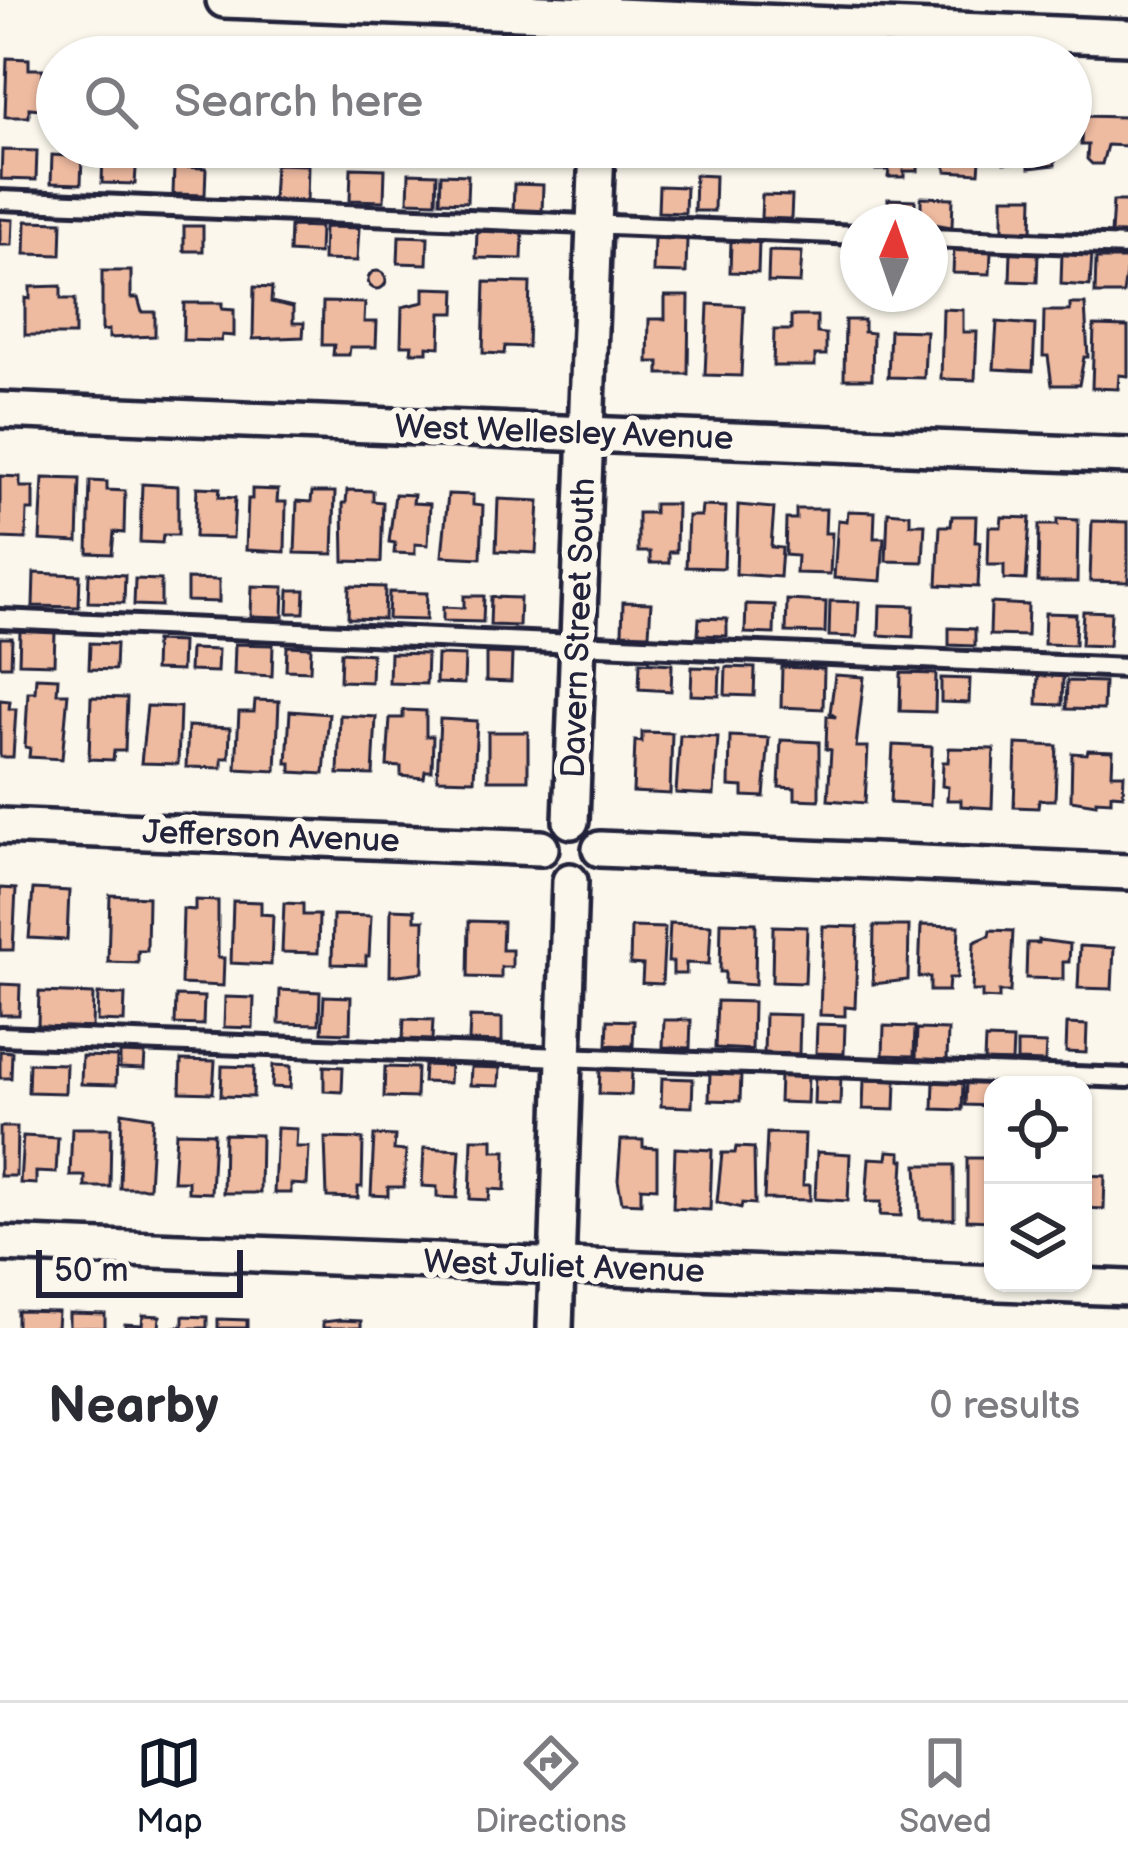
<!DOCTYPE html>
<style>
:root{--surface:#fff;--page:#f2f2f3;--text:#2b2b33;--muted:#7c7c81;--line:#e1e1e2;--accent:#111827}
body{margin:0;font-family:"Balsamiq Sans",sans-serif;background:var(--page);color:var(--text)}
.controls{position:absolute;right:36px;bottom:36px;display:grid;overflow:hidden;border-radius:24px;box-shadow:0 3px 9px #0004}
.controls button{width:108px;height:108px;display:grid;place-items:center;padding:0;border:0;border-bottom:3px solid var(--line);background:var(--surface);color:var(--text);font:60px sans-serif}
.compass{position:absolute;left:840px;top:204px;width:108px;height:108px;border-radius:50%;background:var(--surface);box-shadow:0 3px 9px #0004;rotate:2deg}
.scale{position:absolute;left:36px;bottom:30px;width:207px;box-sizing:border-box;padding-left:12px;border:6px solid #22223b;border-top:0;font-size:33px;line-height:42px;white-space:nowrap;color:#22223b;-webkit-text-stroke:9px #fbf7ec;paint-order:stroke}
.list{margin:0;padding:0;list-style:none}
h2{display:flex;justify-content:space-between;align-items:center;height:156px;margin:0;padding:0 48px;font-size:51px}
h2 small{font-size:39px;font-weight:400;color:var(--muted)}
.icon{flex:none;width:66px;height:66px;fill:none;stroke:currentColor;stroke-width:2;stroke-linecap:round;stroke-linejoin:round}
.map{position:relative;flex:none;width:1128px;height:1328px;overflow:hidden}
.search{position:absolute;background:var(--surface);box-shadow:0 3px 9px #0004;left:36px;right:36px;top:36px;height:132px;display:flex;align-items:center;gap:30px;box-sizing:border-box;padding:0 42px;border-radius:66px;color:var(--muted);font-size:45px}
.sheet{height:372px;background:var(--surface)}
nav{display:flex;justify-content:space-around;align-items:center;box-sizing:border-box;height:168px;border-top:3px solid var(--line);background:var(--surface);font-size:33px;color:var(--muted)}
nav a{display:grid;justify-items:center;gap:6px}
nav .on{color:var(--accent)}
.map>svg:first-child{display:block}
.building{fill:#eebaa0;stroke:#22223b;stroke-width:3}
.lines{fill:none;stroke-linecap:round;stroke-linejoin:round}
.lane-casing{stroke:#22223b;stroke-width:26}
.street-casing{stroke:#22223b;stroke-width:42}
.lane{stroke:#fbf7ec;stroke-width:16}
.street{stroke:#fbf7ec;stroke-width:33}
.labels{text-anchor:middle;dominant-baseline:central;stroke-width:12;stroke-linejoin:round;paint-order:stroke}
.street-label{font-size:33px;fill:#22223b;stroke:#fbf7ec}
</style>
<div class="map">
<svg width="1128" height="1328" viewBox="0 0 1128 1328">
<rect width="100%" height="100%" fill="#fbf7ec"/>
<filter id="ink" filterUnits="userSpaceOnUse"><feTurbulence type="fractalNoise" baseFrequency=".00833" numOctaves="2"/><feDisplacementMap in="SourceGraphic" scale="24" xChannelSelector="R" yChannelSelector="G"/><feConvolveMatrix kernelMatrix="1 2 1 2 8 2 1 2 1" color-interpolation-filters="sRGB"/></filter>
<g filter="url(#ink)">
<g class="building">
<polygon points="7,58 29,59 29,69 43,69 41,109 29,108 29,117 5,117"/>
<polygon points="1082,116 1124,117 1128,120 1126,146 1107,145 1102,164 1092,164 1087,159 1088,145 1081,145"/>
<polygon points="801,147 840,147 839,154 836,154 836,164 813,164 814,153 800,153"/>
<polygon points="877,147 919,147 918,171 904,171 904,177 888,177 889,170 876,170"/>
<polygon points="944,147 981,147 979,173 946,171"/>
<polygon points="1004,147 1055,147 1055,165 1029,168 1029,162 1004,163"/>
<polygon points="2,150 37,151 36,180 1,179"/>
<polygon points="103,153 137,154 135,184 102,183"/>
<polygon points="52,155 82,157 81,184 51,183"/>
<polygon points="275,164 308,165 307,202 273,201"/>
<polygon points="174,167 206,168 205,195 173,194"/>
<polygon points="351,168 385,169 384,201 350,200"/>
<polygon points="409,173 437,174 436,202 408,201"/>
<polygon points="441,174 468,175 467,202 440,201"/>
<polygon points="695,175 715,176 714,211 694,211"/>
<polygon points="514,184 543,185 542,213 513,213"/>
<polygon points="659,186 686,187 685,213 658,212"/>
<polygon points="762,195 792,196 791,219 761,218"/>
<polygon points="921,197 953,198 952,227 921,222"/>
<polygon points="1003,197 1033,197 1032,233 1003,233"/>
<polygon points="888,199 915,200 915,222 888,222"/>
<polygon points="1113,201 1128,201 1128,234 1111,234"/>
<polygon points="0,219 13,220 12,245 0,245"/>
<polygon points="26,221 62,222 61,255 25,254"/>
<rect x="184" y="226" width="19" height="25"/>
<polygon points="290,226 320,227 319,254 289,252"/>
<polygon points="324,227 359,228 357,261 323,260"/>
<polygon points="477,231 523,233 522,259 476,258"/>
<polygon points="399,236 428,237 427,264 398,263"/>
<polygon points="654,238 687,239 686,273 653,272"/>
<polygon points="731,241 759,242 758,273 730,272"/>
<polygon points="954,250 991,251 990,274 953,273"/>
<polygon points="769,251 802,252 800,283 768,282"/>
<polygon points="1011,252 1038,253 1037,282 1010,281"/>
<polygon points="1062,252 1092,253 1090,286 1061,284"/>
<polygon points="1096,259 1128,259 1123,294 1095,294"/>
<circle cx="377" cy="280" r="9"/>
<polygon points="102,271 131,271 131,298 138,298 142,312 155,312 155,336 109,338 109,330 102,331"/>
<polygon points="485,282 530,283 528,347 505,346 504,354 483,353"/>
<polygon points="61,286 61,299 75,299 75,335 25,335 25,298 30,299 30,287"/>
<polygon points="254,287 272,288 271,302 293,307 293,323 304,323 303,337 253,339"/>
<polygon points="424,288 456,289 455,313 441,313 440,347 427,346 427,352 411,352 412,345 401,345 402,307 424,302"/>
<polygon points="665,296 689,296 688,374 659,374 659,362 648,362 649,319 665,319"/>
<polygon points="323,302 365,303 364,322 377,322 376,347 350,347 349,355 333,355 334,345 322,345"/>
<polygon points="184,303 222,303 222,309 234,310 234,336 222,335 221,341 183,340"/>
<polygon points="708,304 744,306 741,376 705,375"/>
<polygon points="1070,304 1085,304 1088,357 1084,357 1079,385 1052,385 1048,356 1043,356 1044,311 1070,311"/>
<polygon points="943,309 963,310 963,332 977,332 975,380 941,379"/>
<polygon points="791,316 817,316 817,333 826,334 826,355 815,355 815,366 773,366 774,330 791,330"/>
<polygon points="845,320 864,320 864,332 873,333 872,379 844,379"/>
<polygon points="997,322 1035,325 1033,371 994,369"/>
<polygon points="1094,326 1128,327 1128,376 1119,375 1118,389 1092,388"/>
<polygon points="890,330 926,331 924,378 888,377"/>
<polygon points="0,476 20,477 20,487 33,487 33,510 27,510 26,539 0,538"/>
<polygon points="43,478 80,479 78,542 40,540"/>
<polygon points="90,481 107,482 107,490 125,491 124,533 114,532 112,554 88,553"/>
<polygon points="142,484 178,486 178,535 163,535 162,543 140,542"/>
<polygon points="197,487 220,488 219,497 235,498 233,538 195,537"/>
<polygon points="252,489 278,490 277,502 286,502 285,552 246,550 248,499 252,499"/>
<polygon points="347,490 373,491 373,501 383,502 381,562 344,561 343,503 346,503"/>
<polygon points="312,492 335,492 333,554 295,553 297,501 311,502"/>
<polygon points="395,494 414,495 413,503 430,504 428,545 415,544 415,554 394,553 395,543 389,542"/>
<polygon points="448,494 473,495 473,505 483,506 481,558 442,556"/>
<polygon points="498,499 539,501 536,553 496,551"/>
<polygon points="654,504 677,504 676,552 669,552 669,563 650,563 650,552 638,552 638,513 654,513"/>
<polygon points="738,505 774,508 771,547 782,548 780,577 736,574"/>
<polygon points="702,506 726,507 724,568 686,567 688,516 701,516"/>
<polygon points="796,509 826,509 825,533 832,533 830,574 796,573 797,556 785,555 786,519 796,519"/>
<polygon points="848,511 875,512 874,538 884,538 881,581 834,578 838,520 847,521"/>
<polygon points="888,512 910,514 910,524 925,524 923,562 886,561"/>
<polygon points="952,516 976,516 975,542 980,542 978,587 937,585 940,526 951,526"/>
<polygon points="1002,517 1030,518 1026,580 1004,579 1004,565 988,565 989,527 1001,527"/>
<polygon points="1057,519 1078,520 1077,582 1038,582 1039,525 1057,525"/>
<polygon points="1092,521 1128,522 1128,582 1090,581"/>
<polygon points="34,573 80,575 79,607 33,606"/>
<polygon points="89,573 125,575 124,603 88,602"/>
<polygon points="135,579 161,580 161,606 134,605"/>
<polygon points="187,579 219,580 219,602 187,601"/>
<polygon points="252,586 284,587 283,617 251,616"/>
<polygon points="349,586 385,587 384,619 348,618"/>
<polygon points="289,590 305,590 304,613 288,613"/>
<polygon points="389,592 427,593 426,620 388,619"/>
<polygon points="464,596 484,596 483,622 443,621 443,607 464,608"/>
<polygon points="491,597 520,598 519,626 490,625"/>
<polygon points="787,600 826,602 825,633 786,632"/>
<polygon points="830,601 859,602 857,637 829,636"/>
<polygon points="623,602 651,603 649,634 622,633"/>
<polygon points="991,603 1028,605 1027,636 990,635"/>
<polygon points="746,604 775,605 774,634 745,633"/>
<polygon points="880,605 914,606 913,637 879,635"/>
<polygon points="1083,611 1111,612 1109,646 1081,645"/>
<polygon points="1045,613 1076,614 1075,645 1044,644"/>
<polygon points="699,618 727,619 727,636 698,635"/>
<polygon points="949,628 975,629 975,646 949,645"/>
<polygon points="20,631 55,632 54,664 19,663"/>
<polygon points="0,638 12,638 11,666 0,666"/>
<polygon points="155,641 182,642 181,671 154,670"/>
<polygon points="90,643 116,644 115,670 89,669"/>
<polygon points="235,644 273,645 272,676 234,674"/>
<polygon points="287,646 311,647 310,671 286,670"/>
<polygon points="190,649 218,650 217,672 189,671"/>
<polygon points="341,652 372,654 371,682 340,681"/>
<polygon points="390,653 427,654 426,684 389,683"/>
<polygon points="486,653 512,654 511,682 486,681"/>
<polygon points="437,655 465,656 464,684 436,683"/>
<polygon points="640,662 672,664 671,691 639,689"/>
<polygon points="692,667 720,668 719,696 691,695"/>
<polygon points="726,667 755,668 754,696 725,695"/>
<polygon points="782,667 824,669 823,709 781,707"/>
<polygon points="901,673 936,674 935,712 900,711"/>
<polygon points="835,675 864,677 856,747 868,747 865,803 828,800 831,750 826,749 827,716 836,717 830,713"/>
<polygon points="1038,675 1063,676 1062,705 1037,704"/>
<polygon points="36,677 58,678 57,693 68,693 62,759 29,757 30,748 25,747 28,692 35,692"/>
<polygon points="941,678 970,679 969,703 941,702"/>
<polygon points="1067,681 1104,682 1103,710 1066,709"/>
<polygon points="91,697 127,698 125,751 114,751 113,760 89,759"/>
<polygon points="0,700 10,701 9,709 16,709 13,757 0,757"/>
<polygon points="255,700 279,701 276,771 236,769 239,712 254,712"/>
<polygon points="147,706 180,707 178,764 141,763"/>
<polygon points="403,710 426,711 426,736 433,736 432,771 425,771 424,778 401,776 401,767 387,766 390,718 403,718"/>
<polygon points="290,711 329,714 324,774 291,772 291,763 287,763"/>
<polygon points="340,715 376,717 373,775 338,774"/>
<polygon points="440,719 477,721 474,780 437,779"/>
<polygon points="188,726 230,728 229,758 222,758 222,768 186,767"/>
<rect x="488" y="732" width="40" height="48"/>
<polygon points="642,732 672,733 670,794 633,792 635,741 642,742"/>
<polygon points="680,735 718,737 714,795 676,793"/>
<polygon points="730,736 769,738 764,797 743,796 743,787 729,786"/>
<polygon points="781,740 819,742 819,800 795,799 795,788 779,787"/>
<polygon points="1016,744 1057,746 1055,800 1039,800 1038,808 1014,807"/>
<polygon points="893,745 932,747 930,805 890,803"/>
<polygon points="949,748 994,749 992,808 961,806 961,800 947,800 948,787 942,786 943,762 948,762"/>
<polygon points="1088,750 1113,751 1112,774 1124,774 1123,795 1111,794 1111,801 1096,800 1096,804 1071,800 1072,753 1087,754"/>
<polygon points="0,888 16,889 13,950 0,950"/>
<polygon points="33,889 69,891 67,940 29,938"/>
<polygon points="110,895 148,897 147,951 138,951 138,963 108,962"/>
<polygon points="195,900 218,901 218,958 224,958 223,986 181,984 183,909 195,910"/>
<polygon points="233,901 261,902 261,914 273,915 271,965 231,963"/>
<polygon points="284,903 303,904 303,915 319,915 318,953 282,952"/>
<polygon points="391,909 415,910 415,920 424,920 423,972 390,976"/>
<polygon points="333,915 371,916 369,956 366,956 366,965 332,964"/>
<polygon points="469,921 503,922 502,950 512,950 512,967 501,967 501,978 468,977"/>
<polygon points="721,922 756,923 755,985 725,983 725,972 720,972"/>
<polygon points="670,923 711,925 709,964 686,963 686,974 673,974 673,962 668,962"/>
<polygon points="921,925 959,926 957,978 949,978 948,991 930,991 930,977 919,977"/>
<polygon points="773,926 807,927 805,983 772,982"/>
<polygon points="823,926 858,927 855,1008 845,1007 845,1016 820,1015"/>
<polygon points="874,926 909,926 908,980 873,984"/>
<polygon points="631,927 665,928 662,984 642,983 643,965 630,964"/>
<polygon points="990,930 1013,931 1010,992 999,992 999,999 982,998 982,991 972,991 974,942 989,936"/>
<polygon points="1039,940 1070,944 1069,962 1063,962 1063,979 1026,978 1027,943 1039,943"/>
<polygon points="1080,946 1114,948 1112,989 1078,988"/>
<polygon points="0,984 20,985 19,1015 0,1015"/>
<polygon points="280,990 320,992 319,1024 279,1023"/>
<polygon points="39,992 93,994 92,1028 38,1026"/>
<polygon points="98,994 125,995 124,1022 97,1021"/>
<polygon points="176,996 204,997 203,1025 175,1024"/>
<polygon points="324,996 351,997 350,1033 322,1032"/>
<polygon points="225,997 254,998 253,1028 224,1027"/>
<polygon points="717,1001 753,1002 752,1050 715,1048"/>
<polygon points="765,1014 800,1015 799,1054 764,1053"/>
<polygon points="470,1017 502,1018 502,1042 469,1041"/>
<polygon points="404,1019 433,1020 432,1040 403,1039"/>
<polygon points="608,1020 634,1021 633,1046 607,1045"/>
<polygon points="664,1020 691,1020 690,1048 663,1047"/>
<polygon points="817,1024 845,1025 844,1054 816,1053"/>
<polygon points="1067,1024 1087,1025 1086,1053 1066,1052"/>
<polygon points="884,1026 915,1027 914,1056 883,1055"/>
<polygon points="917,1029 948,1030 947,1060 916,1059"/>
<polygon points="985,1039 1013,1040 1012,1062 984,1061"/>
<polygon points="1017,1043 1046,1044 1045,1062 1017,1061"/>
<polygon points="0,1051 12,1052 11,1078 0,1078"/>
<polygon points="120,1053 145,1054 144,1069 120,1068"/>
<polygon points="82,1056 117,1057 116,1085 81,1084"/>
<polygon points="181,1060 215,1061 213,1093 180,1092"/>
<polygon points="29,1063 66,1064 65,1093 28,1092"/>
<polygon points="273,1065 291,1066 290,1088 272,1087"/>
<polygon points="424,1065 450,1066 449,1083 423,1082"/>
<polygon points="222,1066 254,1067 253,1097 221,1096"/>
<polygon points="324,1066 343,1067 342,1092 324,1091"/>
<polygon points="385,1067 417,1068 416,1098 384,1097"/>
<polygon points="471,1067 500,1068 499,1086 470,1085"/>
<polygon points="600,1069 632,1070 631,1095 599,1094"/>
<polygon points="710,1073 741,1074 740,1101 709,1100"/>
<polygon points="815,1075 841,1076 840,1105 814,1104"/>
<polygon points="780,1076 808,1077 807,1103 779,1102"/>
<polygon points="662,1078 693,1079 692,1107 661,1106"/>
<polygon points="864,1080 896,1081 895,1110 863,1109"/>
<polygon points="934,1082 963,1083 962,1110 933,1109"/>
<polygon points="966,1082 992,1083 991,1106 965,1105"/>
<polygon points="122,1112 153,1117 149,1188 120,1188"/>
<polygon points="0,1127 17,1127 16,1176 0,1176"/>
<polygon points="72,1128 111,1128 110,1187 85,1187 85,1176 70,1176"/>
<polygon points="277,1128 297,1129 296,1147 309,1147 307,1185 291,1184 291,1193 274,1193"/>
<polygon points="176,1132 214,1133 211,1193 188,1192 188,1181 173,1181"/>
<polygon points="767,1133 805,1134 803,1185 810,1185 810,1200 764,1199"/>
<polygon points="224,1134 261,1135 260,1193 223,1193"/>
<polygon points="374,1135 395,1136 394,1150 406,1151 404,1187 388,1187 388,1196 371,1195"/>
<polygon points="23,1136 58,1138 56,1173 36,1172 36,1184 20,1183"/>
<polygon points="325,1138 363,1139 362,1187 358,1187 358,1198 327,1197"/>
<polygon points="472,1139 493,1139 493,1151 506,1151 505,1190 490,1189 489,1200 470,1199"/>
<polygon points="621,1140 643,1140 643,1147 657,1148 657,1188 641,1187 641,1203 622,1202 618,1180"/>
<polygon points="736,1147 754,1148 755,1204 742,1203 741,1208 717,1202 722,1153 735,1153"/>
<polygon points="424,1148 460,1150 457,1198 437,1197 437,1187 422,1186"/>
<polygon points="675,1148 712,1150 710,1210 673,1208"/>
<polygon points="888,1151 901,1152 901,1160 904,1160 901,1216 880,1215 881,1202 866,1202 869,1158 887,1159"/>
<polygon points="817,1152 850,1154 848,1201 815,1199"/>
<polygon points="967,1158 993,1158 993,1221 967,1220"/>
<polygon points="917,1165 954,1165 954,1219 920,1219"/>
<polygon points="1083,1175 1105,1176 1104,1209 1084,1208 1084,1217"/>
<polygon points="17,1311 58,1312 57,1328 17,1328"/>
<polygon points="69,1313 105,1314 105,1328 69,1328"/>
<polygon points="143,1315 160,1316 159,1328 125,1328 125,1324 142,1325"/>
<polygon points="183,1316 207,1317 207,1328 168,1328 183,1326"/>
<polygon points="218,1319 247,1320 247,1328 218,1328"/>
<polygon points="340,1320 361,1321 361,1328 323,1328 323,1322"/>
</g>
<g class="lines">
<defs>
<g id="lane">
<polyline points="0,200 858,235"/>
<polyline points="930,238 1128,246"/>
<polyline points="0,619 1128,668"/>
<polyline points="0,1036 1128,1078"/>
</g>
<g id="street">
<polyline points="224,0 1128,37"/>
<polyline points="600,57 601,0"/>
<polyline points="0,410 1128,456"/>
<polyline points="571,821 597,147"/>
<polyline points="0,826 541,848"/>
<polyline points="600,849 1128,872"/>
<polyline points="0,1244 1128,1288"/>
<polyline points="555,1328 570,881"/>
</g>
</defs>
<use href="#lane" class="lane-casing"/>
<use href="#street" class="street-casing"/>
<use href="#lane" class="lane"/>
<use href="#street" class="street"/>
</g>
</g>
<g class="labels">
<g class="street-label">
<text transform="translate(564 433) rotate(2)">West Wellesley Avenue</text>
<text transform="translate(579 628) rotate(-88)">Davern Street South</text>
<text transform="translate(271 837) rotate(2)">Jefferson Avenue</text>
<text transform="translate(564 1267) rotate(2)">West Juliet Avenue</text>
</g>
</g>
</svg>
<div class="controls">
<button><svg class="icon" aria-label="locate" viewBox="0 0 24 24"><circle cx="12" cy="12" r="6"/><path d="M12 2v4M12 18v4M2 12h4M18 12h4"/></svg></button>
<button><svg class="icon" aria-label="layers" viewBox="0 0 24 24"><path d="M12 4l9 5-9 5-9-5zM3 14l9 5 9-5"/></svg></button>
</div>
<svg class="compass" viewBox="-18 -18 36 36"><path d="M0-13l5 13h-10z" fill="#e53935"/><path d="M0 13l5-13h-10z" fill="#7c7c81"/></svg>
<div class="scale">50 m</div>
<div class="search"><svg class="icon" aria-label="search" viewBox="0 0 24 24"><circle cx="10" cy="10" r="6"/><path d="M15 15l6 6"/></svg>Search here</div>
</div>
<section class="sheet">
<h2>Nearby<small>0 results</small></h2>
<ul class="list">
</ul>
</section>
<nav>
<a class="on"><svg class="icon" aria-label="map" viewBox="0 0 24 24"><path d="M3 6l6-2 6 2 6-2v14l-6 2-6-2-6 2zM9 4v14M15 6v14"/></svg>Map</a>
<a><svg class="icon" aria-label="directions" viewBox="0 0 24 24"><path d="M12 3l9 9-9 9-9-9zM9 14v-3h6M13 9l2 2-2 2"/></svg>Directions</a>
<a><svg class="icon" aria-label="saved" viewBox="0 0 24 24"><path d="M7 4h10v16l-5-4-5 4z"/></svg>Saved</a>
</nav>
